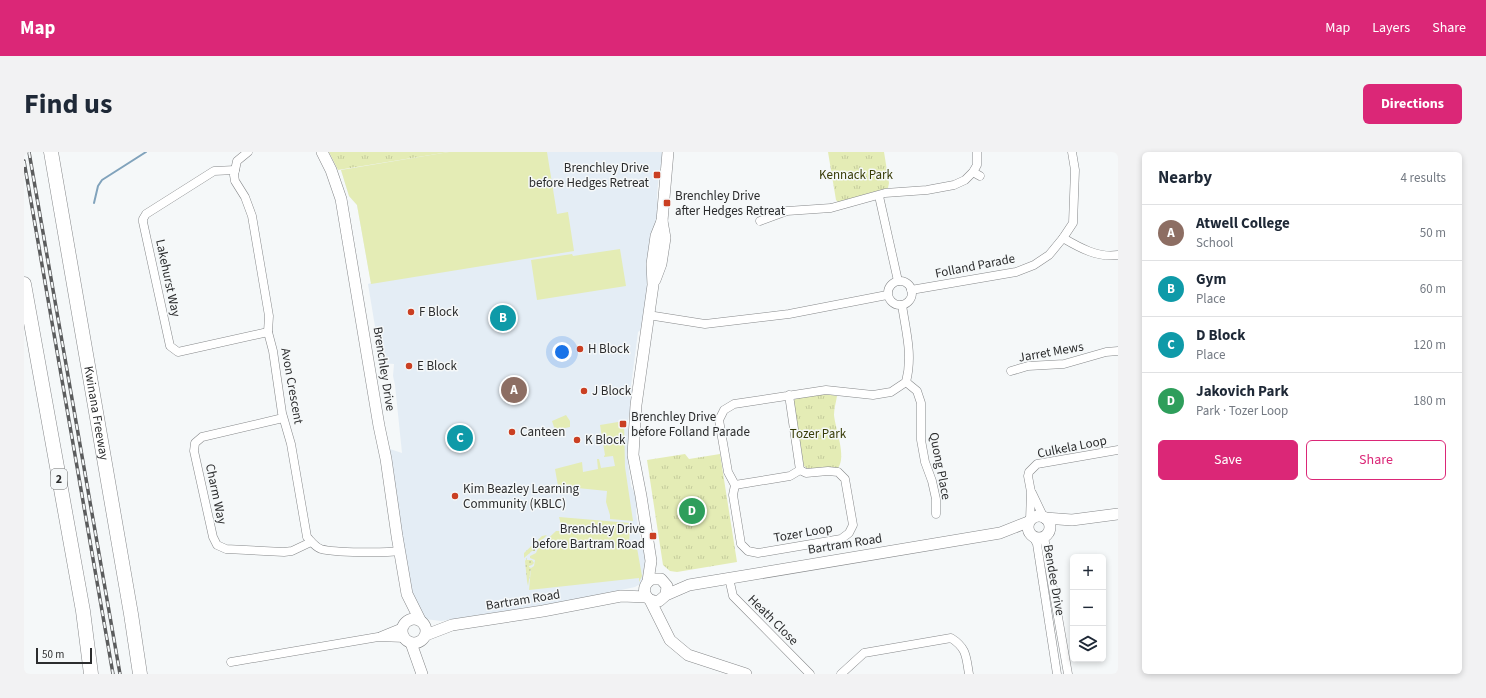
<!DOCTYPE html>
<meta charset="utf-8">
<style>
:root{--surface:#fff;--page:#f2f2f3;--text:#1f2937;--muted:#747a83;--line:#e0e1e3;--accent:#db2777}
body{margin:0;font-family:"Source Sans 3",sans-serif;background:var(--page);color:var(--text)}
.controls{position:absolute;right:12px;bottom:12px;display:grid;overflow:hidden;border-radius:6px;box-shadow:0 2px 6px #0003}
.controls button{width:36px;height:36px;display:grid;place-items:center;padding:0;border:0;border-bottom:1px solid var(--line);background:var(--surface);color:var(--text);font:20px sans-serif}
.scale{position:absolute;left:12px;bottom:10px;width:56px;box-sizing:border-box;padding-left:4px;border:2px solid #2c2d2e;border-top:0;font-size:11px;line-height:14px;white-space:nowrap;color:#2c2d2e;-webkit-text-stroke:3px #f5f8f9;paint-order:stroke}
.you{position:absolute;left:538px;top:200px;width:14px;height:14px;margin:-10px;border:3px solid #fff;border-radius:50%;background:#1a73e8;box-shadow:0 0 0 6px #1a73e833}
.badge{display:grid;place-items:center;width:26px;height:26px;border-radius:50%;background:var(--accent);color:#fff;font-size:13px;font-weight:700}
.pin{position:absolute;translate:-50% -50%;border:2px solid #fff;box-shadow:0 1px 4px #0006}
.list{margin:0;padding:0;list-style:none}
h2{display:flex;justify-content:space-between;align-items:center;height:52px;margin:0;padding:0 16px;font-size:17px}
h2 small{font-size:13px;font-weight:400;color:var(--muted)}
.list li{display:grid;grid-template-columns:26px 1fr auto;gap:12px;align-items:center;box-sizing:border-box;height:56px;padding:0 16px;border-top:1px solid var(--line)}
.list b{display:block;font-size:15px;white-space:nowrap}
.list p{margin:0;font-size:13px;white-space:nowrap;color:var(--muted)}
.list em{font-size:13px;font-style:normal;color:var(--muted)}
.actions{display:flex;gap:8px;padding:12px 16px}
.actions a{flex:1;padding:9px 0;border:1px solid var(--accent);border-radius:6px;text-align:center;font-size:14px;color:var(--accent)}
.actions .main{background:var(--accent);color:#fff}
.icon{flex:none;width:22px;height:22px;fill:none;stroke:currentColor;stroke-width:2;stroke-linecap:round;stroke-linejoin:round}
.map{position:relative;flex:none;width:1094px;height:522px;overflow:hidden;border-radius:6px}
header{display:flex;align-items:center;gap:24px;box-sizing:border-box;height:56px;padding:0 20px;background:var(--accent);color:#fff}
header strong{font-size:19px}
nav{display:flex;gap:22px;margin-inline-start:auto;font-size:14px}
.intro{display:flex;align-items:center;justify-content:space-between;box-sizing:border-box;height:96px;padding:0 24px}
h1{margin:0;font-size:28px}
.button{padding:10px 18px;border-radius:6px;background:var(--accent);color:#fff;font-size:14px;font-weight:700}
main{display:flex;gap:24px;padding:0 24px}
aside{flex:1;background:var(--surface);border-radius:6px;box-shadow:0 2px 6px #0003}
.map>svg:first-child{display:block}
.built{fill:#e4edf5}
.grass{fill:#e4ecb5}
.park{fill:url(#park-tufts)}
.garden{fill:url(#garden-dots)}
.lines{fill:none;stroke-linecap:round;stroke-linejoin:round}
.stream{stroke:#81a3bc;stroke-width:2}
.street-casing{stroke:#86888a;stroke-width:9}
.secondary-casing{stroke:#86888a;stroke-width:12}
.highway-casing{stroke:#86888a;stroke-width:15}
.street{stroke:#fff;stroke-width:8}
.secondary{stroke:#fff;stroke-width:11}
.highway{stroke:#fff;stroke-width:14}
.rail-casing{stroke:#5b5c5d;stroke-width:3.5}
.rail{stroke:#f5f8f9;stroke-width:2;stroke-dasharray:6;stroke-linecap:butt}
.poi-dot{fill:#ca3f22;stroke:#f5f8f9;stroke-width:1.5}
.labels{text-anchor:middle;dominant-baseline:central;stroke-width:3;stroke-linejoin:round;paint-order:stroke}
.shield{fill:#f5f8f9;stroke:#686a6b;stroke-width:1}
.shield-label{font-size:12px;font-weight:bold;fill:#2c2d2e}
.poi-label{font-size:13px;fill:#2c2d2e;stroke:#f5f8f9;text-anchor:start}
.park-label{font-size:13px;fill:#383c07;stroke:#f5f8f9}
.street-label{font-size:13px;fill:#2c2d2e;stroke:#f5f8f9}
</style>
<header>
<strong>Map</strong>
<nav><a>Map</a><a>Layers</a><a>Share</a></nav>
</header>
<div class="intro"><h1>Find us</h1><a class="button">Directions</a></div>
<main>
<div class="map">
<svg width="1094" height="522" viewBox="0 0 1094 522">
<defs>
<pattern id="park-tufts" width="24" height="20" patternUnits="userSpaceOnUse"><rect width="24" height="20" fill="#e4ecb5"/><path d="M3 7l-1-3M5 7V3M7 7l1-3M15 17l-1-3M17 17v-4M19 17l1-3" fill="none" stroke="#c4cb9c"/></pattern>
<pattern id="garden-dots" width="8" height="8" patternUnits="userSpaceOnUse"><rect width="8" height="8" fill="#e4ecb5"/><path d="M2 2h.1M6 6h.1" fill="none" stroke="#c4cb9c" stroke-width="1.8" stroke-linecap="round"/></pattern>
</defs>
<rect width="100%" height="100%" fill="#f5f8f9"/>
<polygon class="built" points="425,0 641,0 635,20 633,43 634,59 619,176 614,180 607,234 609,242 604,269 604,310 607,334 611,342 613,350 612,361 615,381 621,402 620,427 618,431 611,435 546,449 417,469 401,467 387,439 365,304 366,297 378,301 371,233 369,224 370,212 357,211 344,132 347,131 333,53 325,44 317,18"/>
<g class="grass">
<polygon points="425,0 523,0 533,62 544,60 550,99 347,132 333,53 325,44 317,18"/>
<polygon points="596,97 602,134 513,148 507,108 548,102 549,104"/>
<polygon points="542,263 546,269 546,275 531,278 528,269"/>
<polygon points="600,269 601,315 609,369 586,367 586,363 582,350 583,339 534,334 531,317 558,310 559,320 574,317 573,307 575,307 577,316 591,314 589,304 580,305 580,304 581,303 576,273"/>
<polygon points="535,365 606,371 605,394 613,396 618,424 615,430 615,426 505,438 507,416 510,414 511,408 506,406 506,404 512,401 514,396 532,379 536,379 536,374 537,373"/>
</g>
<g class="park">
<polygon points="305,0 425,0 314,18"/>
<polygon points="804,0 860,0 865,31 864,36 814,50 812,48"/>
<path d="M801,242L813,244C812,250 810,257 810,263C811,276 823,305 814,316L784,317L780,314L779,310L769,250L773,245Z"/>
<polygon points="661,302 665,307 696,302 713,410 653,420 646,419 639,413 623,308"/>
</g>
<g class="garden">
<polygon points="523,383 511,395 511,399 508,399 500,406 500,401 518,384"/>
<polygon points="503,406 503,408 508,408 510,411 508,413 505,414 505,415 507,416 504,434 503,429 501,409"/>
</g>
<g class="lines">
<polyline class="stream" points="70,51 74,34 78,28 122,0"/>
<defs>
<g id="street">
<path d="M224,0L213,9L210,23L211,29L221,45L228,64L245,164L244,180L249,199L258,261L267,292L283,385C287,389 291,395 297,397C311,401 361,401 376,399"/>
<polyline points="211,18 190,19 122,62 119,67 119,70 146,194 154,200 244,180"/>
<polyline points="949,20 956,24"/>
<polyline points="855,44 874,129"/>
<polyline points="736,69 763,59 807,56 861,41 903,38 930,33 941,28 949,20 953,13 953,0"/>
<path d="M1039,86C1056,96 1074,106 1094,103"/>
<circle cx="876" cy="141" r="12"/>
<polyline points="887,138 992,120 1010,113 1025,103 1039,86 1049,71 1051,18 1048,0"/>
<polyline points="624,163 681,172 765,162 863,143"/>
<polyline points="987,219 1004,214 1040,212 1082,200 1094,199"/>
<polyline points="882,230 893,239 897,251 897,288 901,310 908,329 912,347 912,362"/>
<path d="M765,243L776,318L766,324L711,333L704,320L695,268L700,258L710,252L802,238L849,243L867,240L882,230C889,203 882,180 878,153"/>
<polyline points="259,266 178,285 171,291 170,299 189,385 193,393 202,397 260,400 268,399 287,390"/>
<polyline points="711,333 709,343 717,392 724,399 734,401 817,387 825,381 829,373 821,327 814,320 804,319 782,321 776,318"/>
<polyline points="1008,341 1019,364"/>
<polyline points="1006,368 1007,340 1004,324 1005,320 1013,312 1094,298"/>
<polyline points="1020,385 1044,522"/>
<polyline points="1010,386 1013,392 1033,522"/>
<polyline points="705,426 709,444 786,522"/>
<polyline points="357,484 379,475"/>
<polyline points="207,510 354,485 381,486"/>
<path d="M817,522L840,501L927,486C943,496 942,505 945,522"/>
</g>
<g id="secondary">
<polyline points="298,0 307,18 317,47 355,274 362,307 373,384 383,442 396,468"/>
<polyline points="631,128 637,112 641,86 638,69 644,0"/>
<circle cx="1015" cy="375" r="11"/>
<polyline points="1021,366 1048,368 1094,362"/>
<polyline points="624,429 627,409 617,344 609,303 612,253 629,133 628,112 632,84 638,69"/>
<path d="M642,443L643,434L637,427H628C615,434 620,451 635,449L642,443L665,433L976,381L1004,370"/>
<polyline points="626,448 646,488 664,503 722,522"/>
<circle cx="390" cy="479" r="12"/>
<polyline points="402,483 428,473 519,459 597,444 623,445"/>
<polyline points="387,491 398,522"/>
</g>
<g id="highway">
<path id="s1" d="M27,0L107,462L116,522"/>
<polyline points="0,132 59,459 67,522"/>
</g>
</defs>
<use href="#street" class="street-casing"/>
<use href="#secondary" class="secondary-casing"/>
<use href="#highway" class="highway-casing"/>
<use href="#street" class="street"/>
<use href="#secondary" class="secondary"/>
<use href="#highway" class="highway"/>
<defs>
<g id="rail">
<polyline points="5,0 96,522"/>
<polyline points="0,9 89,522"/>
</g>
</defs>
<use href="#rail" class="rail-casing"/>
<use href="#rail" class="rail"/>
</g>
<g class="poi-dot">
<rect x="629" y="19" width="8" height="8" rx="2"/>
<rect x="639" y="47" width="8" height="8" rx="2"/>
<circle cx="387" cy="160" r="4"/>
<circle cx="556" cy="197" r="4"/>
<circle cx="385" cy="214" r="4"/>
<circle cx="560" cy="239" r="4"/>
<rect x="595" y="268" width="8" height="8" rx="2"/>
<circle cx="488" cy="280" r="4"/>
<circle cx="553" cy="288" r="4"/>
<circle cx="431" cy="344" r="4"/>
<rect x="625" y="380" width="8" height="8" rx="2"/>
</g>
<g class="labels">
<rect class="shield" x="27" y="317" width="16" height="20" rx="3"/>
<g class="shield-label">
<text x="35" y="327">2</text>
</g>
<g class="poi-label">
<text x="625" y="16" text-anchor="end">Brenchley Drive<tspan x="625" dy="15">before Hedges Retreat</tspan></text>
<text x="651" y="44">Brenchley Drive<tspan x="651" dy="15">after Hedges Retreat</tspan></text>
<text x="395" y="160">F Block</text>
<text x="564" y="197">H Block</text>
<text x="393" y="214">E Block</text>
<text x="568" y="239">J Block</text>
<text x="607" y="265">Brenchley Drive<tspan x="607" dy="15">before Folland Parade</tspan></text>
<text x="496" y="280">Canteen</text>
<text x="561" y="288">K Block</text>
<text x="439" y="337">Kim Beazley Learning<tspan x="439" dy="15">Community (KBLC)</tspan></text>
<text x="621" y="377" text-anchor="end">Brenchley Drive<tspan x="621" dy="15">before Bartram Road</tspan></text>
</g>
<g class="park-label">
<text x="832" y="23">Kennack Park</text>
<text x="794" y="282">Tozer Park</text>
</g>
<g class="street-label">
<text transform="translate(951 114) rotate(-11)">Folland Parade</text>
<text transform="translate(144 126) rotate(78)">Lakehurst Way</text>
<text transform="translate(1027 200) rotate(-10)">Jarret Mews</text>
<text transform="translate(360 217) rotate(81)">Brenchley Drive</text>
<text transform="translate(268 234) rotate(80)">Avon Crescent</text>
<text stroke="none"><textPath href="#s1" startOffset="265">Kwinana Freeway</textPath></text>
<text transform="translate(1048 295) rotate(-11)">Culkela Loop</text>
<text transform="translate(916 314) rotate(79)">Quong Place</text>
<text transform="translate(192 342) rotate(78)">Charm Way</text>
<text transform="translate(779 381) rotate(-10)">Tozer Loop</text>
<text transform="translate(821 392) rotate(-9)">Bartram Road</text>
<text transform="translate(1030 428) rotate(80)">Bendee Drive</text>
<text transform="translate(499 448) rotate(-9)">Bartram Road</text>
<text transform="translate(749 468) rotate(45)">Heath Close</text>
</g>
</g>
</svg>
<div class="controls">
<button>+</button>
<button>−</button>
<button><svg class="icon" aria-label="layers" viewBox="0 0 24 24"><path d="M12 4l9 5-9 5-9-5zM3 14l9 5 9-5"/></svg></button>
</div>
<div class="scale">50 m</div>
<div class="you"></div>
<div class="pin badge" style="left:490px;top:238px;background:#8d6e63">A</div>
<div class="pin badge" style="left:479px;top:166px;background:#0f9aa8">B</div>
<div class="pin badge" style="left:436px;top:286px;background:#0f9aa8">C</div>
<div class="pin badge" style="left:668px;top:359px;background:#2e9e5b">D</div>
</div>
<aside>
<h2>Nearby<small>4 results</small></h2>
<ul class="list">
<li><span class="badge" style="background:#8d6e63">A</span><div><b>Atwell College</b><p>School</p></div><em>50 m</em></li>
<li><span class="badge" style="background:#0f9aa8">B</span><div><b>Gym</b><p>Place</p></div><em>60 m</em></li>
<li><span class="badge" style="background:#0f9aa8">C</span><div><b>D Block</b><p>Place</p></div><em>120 m</em></li>
<li><span class="badge" style="background:#2e9e5b">D</span><div><b>Jakovich Park</b><p>Park · Tozer Loop</p></div><em>180 m</em></li>
</ul>
<div class="actions"><a class="main">Save</a><a>Share</a></div>
</aside>
</main>
